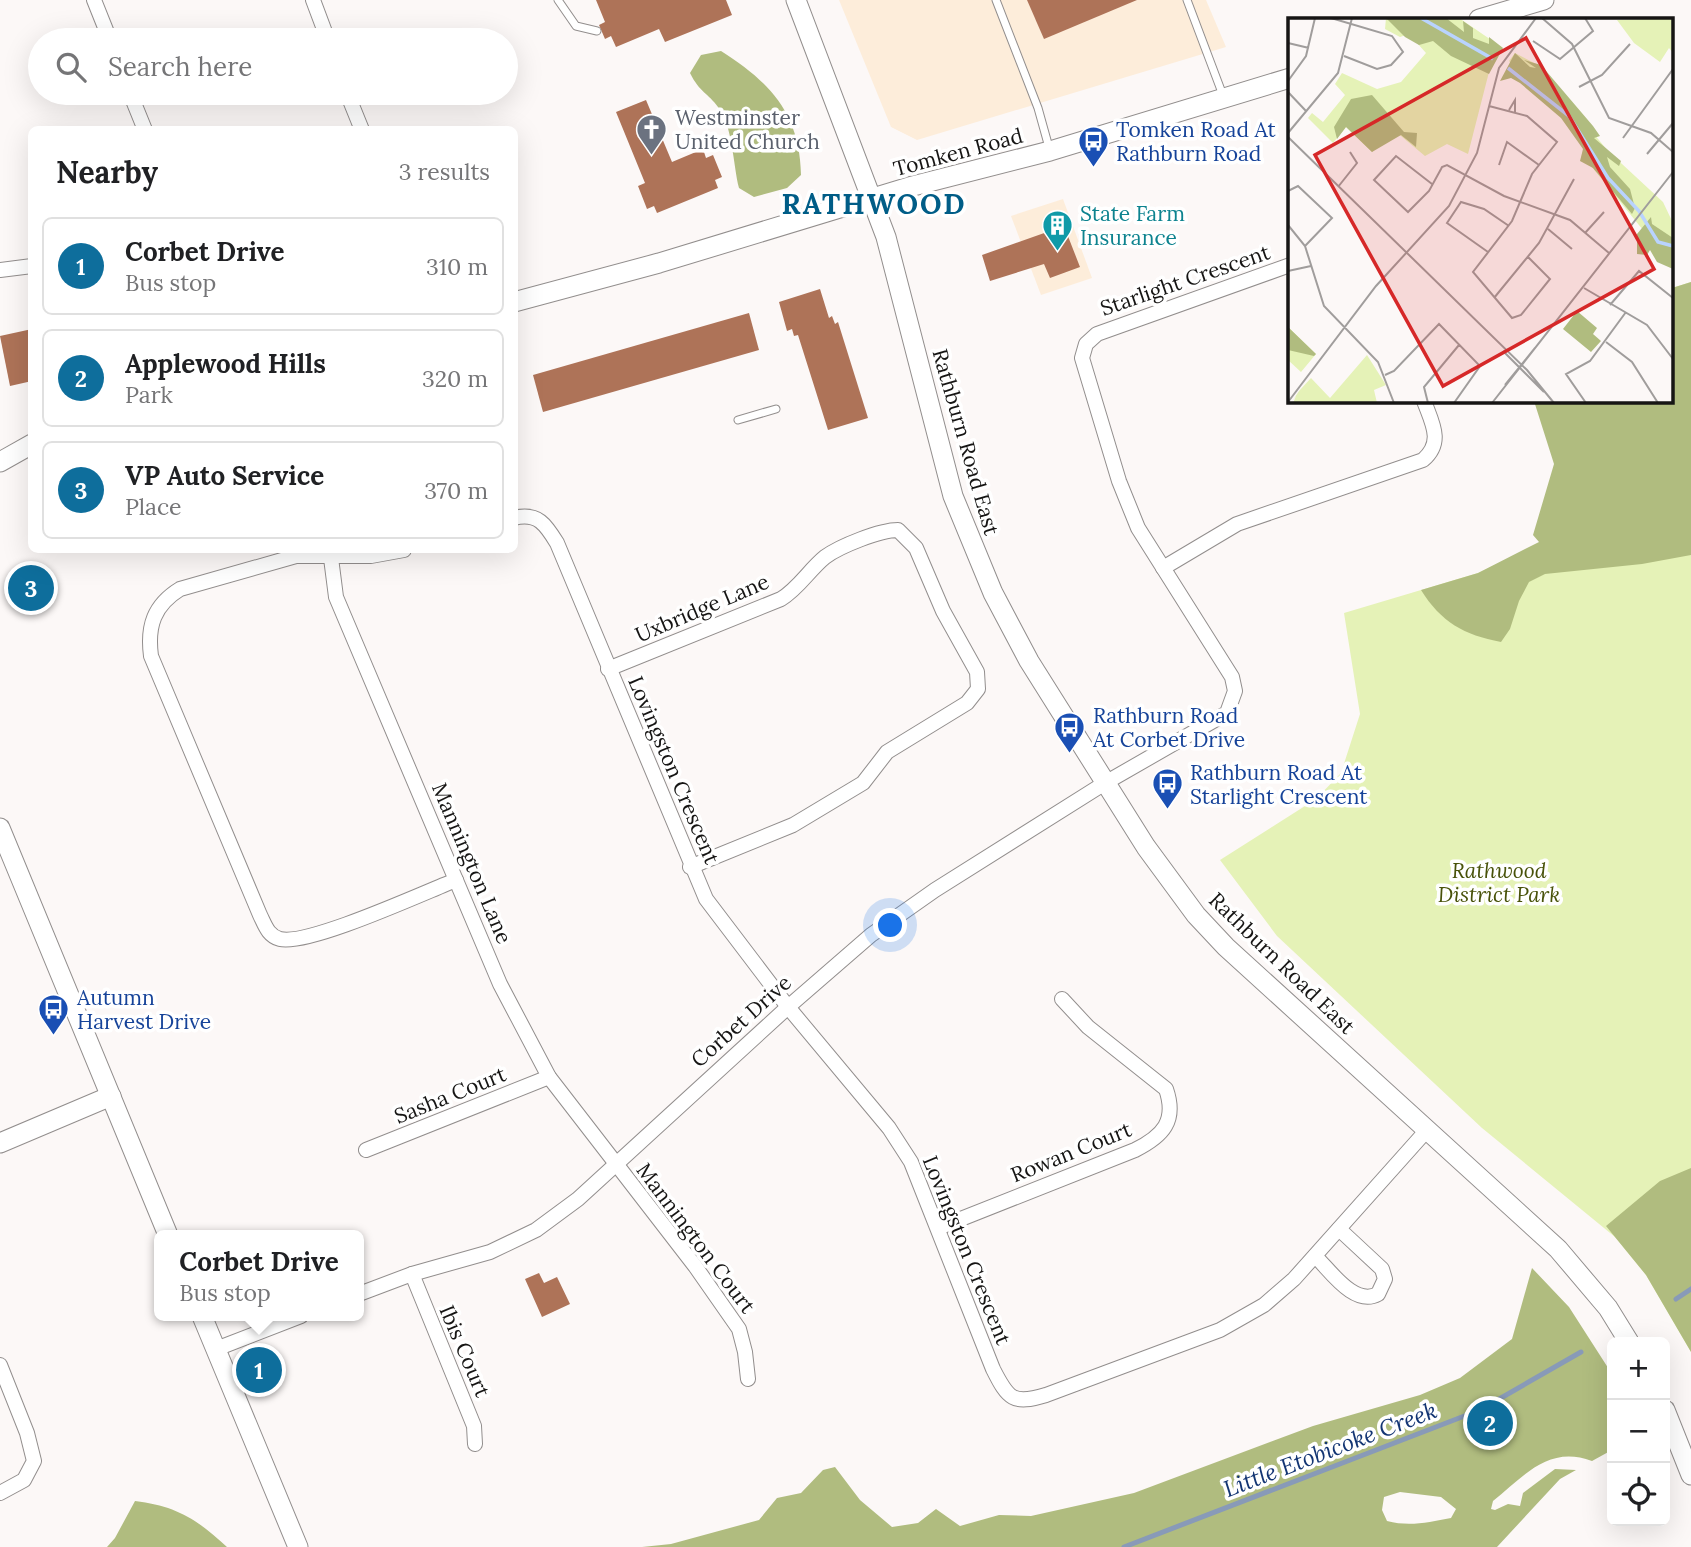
<!DOCTYPE html>
<meta charset="utf-8">
<style>
:root{--surface:#fff;--page:#f2f2f2;--text:#202124;--muted:#757577;--line:#e0e0e0;--accent:#0e6e9c}
body{margin:0;font-family:Lora,serif;background:var(--page);color:var(--text)}
.controls{position:absolute;right:21px;bottom:21px;display:grid;overflow:hidden;border-radius:10px;box-shadow:0 7px 28px #0002}
.controls button{width:63px;height:63px;display:grid;place-items:center;padding:0;border:0;border-bottom:2px solid var(--line);background:var(--surface);color:var(--text);font:35px sans-serif}
.you{position:absolute;left:891px;top:926px;width:24px;height:24px;margin:-18px;border:5px solid #fff;border-radius:50%;background:#1a73e8;box-shadow:0 0 0 10px #1a73e833}
.badge{display:grid;place-items:center;width:46px;height:46px;border-radius:50%;background:var(--accent);color:#fff;font-size:23px;font-weight:700}
.pin{position:absolute;translate:-50% -50%;border:4px solid #fff;box-shadow:0 2px 7px #0006}
.popup{position:absolute;left:154px;top:1230px;width:210px;height:91px;box-sizing:border-box;display:grid;place-content:center;border-radius:10px;background:var(--surface);filter:drop-shadow(0 2px 5px #0005);font-size:23px;white-space:nowrap;color:var(--muted)}
.popup b{font-size:26px;color:var(--text)}
.popup::after{content:'';position:absolute;left:50%;top:100%;margin-left:-14px;border:14px solid transparent;border-top-color:var(--surface)}
.list{margin:0;padding:0;list-style:none}
h2{display:flex;justify-content:space-between;align-items:center;height:91px;margin:0;padding:0 28px;font-size:30px}
h2 small{font-size:23px;font-weight:400;color:var(--muted)}
.list li{display:grid;grid-template-columns:46px 1fr auto;gap:21px;align-items:center;box-sizing:border-box;height:98px;margin:0 14px 14px;padding:0 14px;border:2px solid var(--line);border-radius:10px}
.list b{display:block;font-size:26px;white-space:nowrap}
.list p{margin:0;font-size:23px;white-space:nowrap;color:var(--muted)}
.list em{font-size:23px;font-style:normal;color:var(--muted)}
.icon{flex:none;width:38px;height:38px;fill:none;stroke:currentColor;stroke-width:2;stroke-linecap:round;stroke-linejoin:round}
.map{position:relative;flex:none;width:1691px;height:1547px;overflow:hidden}
.search{position:absolute;background:var(--surface);box-shadow:0 7px 28px #0002;left:28px;top:28px;width:490px;height:77px;display:flex;align-items:center;gap:18px;box-sizing:border-box;padding:0 24px;border-radius:38px;color:var(--muted);font-size:26px}
.panel{position:absolute;background:var(--surface);box-shadow:0 7px 28px #0002;left:28px;top:126px;width:490px;height:427px;border-radius:10px}
.map>svg:first-child{display:block}
.commercial{fill:#fdedda}
.green{fill:#e5f2b7}
.forest{fill:#b0bc7f;fill-rule:evenodd}
.lines{fill:none;stroke-linecap:round;stroke-linejoin:round}
.stream{stroke:#889ab8;stroke-width:5}
.building{fill:#ae7358}
.lane-casing{stroke:#928e8d;stroke-width:9}
.street-casing{stroke:#928e8d;stroke-width:16}
.secondary-casing{stroke:#928e8d;stroke-width:21}
.lane{stroke:#fff;stroke-width:7}
.street{stroke:#fff;stroke-width:14}
.secondary{stroke:#fff;stroke-width:19}
.labels{text-anchor:middle;dominant-baseline:central;stroke-width:7;stroke-linejoin:round;paint-order:stroke}
.worship-label{font-size:21px;fill:#5b616d;stroke:#fff;text-anchor:start}
.transit-label{font-size:21px;fill:#164399;stroke:#fff;text-anchor:start}
.street-label{font-size:21px;fill:#161514;stroke:#fff}
.culture-label{font-size:21px;fill:#0d838f;stroke:#fff;text-anchor:start}
.park-label{font-size:21px;font-style:italic;fill:#485209;stroke:#fff}
.water-label{font-size:23px;font-style:italic;fill:#133573;stroke:#fff}
.district-label{font-size:28px;font-weight:bold;letter-spacing:2px;fill:#005d87;stroke:#fff}
.inset-river{fill:none;stroke:#b9d3ff;stroke-width:3.5}
.inset-road{fill:none;stroke:#a09d9c;stroke-width:2}
.view{fill:#d62828;fill-opacity:0.15;stroke:#d62828;stroke-width:3.5}
.inset-edge{fill:none;stroke:#161514;stroke-width:3.5}
</style>
<div class="map">
<svg width="1691" height="1547" viewBox="0 0 1691 1547">
<rect width="100%" height="100%" fill="#fcf8f7"/>
<g class="commercial">
<polygon points="839,0 1206,0 1226,47 917,140 891,127"/>
<polygon points="1063,199 1092,278 1041,295 1011,216"/>
</g>
<polygon class="green" points="1691,282 1691,1352 1646,1275 1615,1237 1482,1128 1277,936 1220,860 1316,799 1341,773 1360,714 1344,613 1478,573 1576,526 1672,401 1672,288"/>
<g class="forest">
<path d="M721,51C770,82 800,114 801,175L787,188L754,197L739,188C733,165 733,126 718,107C708,93 700,93 690,73L701,55Z"/>
<path d="M1691,282V555L1642,564L1545,574L1529,582L1519,601L1510,629L1501,642C1464,635 1441,622 1421,590L1478,573L1539,542L1533,535L1554,464L1534,401H1672V288Z"/>
<polygon points="1691,1168 1691,1352 1646,1275 1606,1226 1660,1181"/>
<path d="M1532,1268L1569,1307L1612,1374V1450L1592,1461C1549,1445 1525,1475 1493,1501L1491,1509L1495,1510L1508,1504L1520,1506L1523,1493L1555,1469L1576,1470L1560,1479L1497,1547H642L671,1544L759,1520L777,1498L801,1493L823,1470L835,1467L860,1500L892,1527L918,1523L936,1509L960,1526L999,1515L1031,1516L1134,1493L1313,1426L1420,1395L1460,1378L1512,1339ZM1400,1492L1441,1497L1456,1509L1451,1518C1429,1522 1410,1527 1387,1521L1382,1510L1384,1497Z"/>
<path d="M135,1501C176,1506 197,1519 227,1547H107L115,1538Z"/>
</g>
<g class="lines">
<g class="stream">
<polyline points="1676,1299 1691,1289"/>
<polyline points="1124,1547 1480,1410 1581,1352"/>
</g>
</g>
<g class="building">
<polygon points="596,0 726,0 732,15 665,42 659,29 616,47 611,36 605,39 599,25 605,22"/>
<polygon points="1027,0 1137,0 1044,39"/>
<polygon points="646,100 672,162 703,149 706,158 713,155 722,177 715,180 718,188 657,213 654,206 647,209 638,186 645,183 616,112"/>
<polygon points="1064,226 1080,267 1050,278 1044,264 990,281 982,255"/>
<polygon points="820,289 829,318 832,316 835,324 838,322 868,418 828,430 798,335 794,336 792,329 787,331 779,302"/>
<polygon points="749,313 759,350 543,412 533,375"/>
<polygon points="32,329 32,381 10,386 0,336"/>
<polygon points="35,566 50,601 28,611 13,575"/>
<polygon points="539,1273 544,1283 557,1277 570,1304 542,1317 525,1279"/>
</g>
<g class="lines">
<defs>
<g id="lane">
<polyline points="558,0 576,26 597,31"/>
<polyline points="996,0 1038,108 1050,151"/>
<polyline points="1187,0 1224,98"/>
<polyline points="738,420 776,409"/>
</g>
<g id="street">
<polyline points="94,0 110,40"/>
<polyline points="313,0 328,40"/>
<polyline points="130,93 145,130"/>
<polyline points="347,93 362,130"/>
<polyline points="0,270 32,266"/>
<path d="M514,518C538,512 546,525 557,543L706,899L788,1007L889,1128L911,1162L993,1369C1008,1399 1013,1405 1046,1395L1220,1330L1264,1305L1294,1279L1427,1130"/>
<path d="M404,550L371,556H296L180,589C154,605 147,626 151,656L260,915C265,925 268,936 280,939C308,946 423,893 456,880"/>
<polyline points="331,558 336,597 500,984 549,1077 695,1266 739,1329 745,1352 748,1379"/>
<path d="M1163,568L1237,524L1423,460C1444,442 1432,423 1424,401"/>
<path d="M608,669L781,599C799,588 809,570 825,557C840,546 880,530 898,530L916,548L943,611L977,672L978,689L967,703L887,752L863,783L793,825L690,867"/>
<polyline points="366,1150 549,1077"/>
<path d="M938,1228L1135,1150C1163,1136 1177,1121 1166,1089L1088,1027L1062,999"/>
<path d="M1315,1256C1330,1270 1354,1307 1378,1294L1385,1279L1382,1269L1339,1229"/>
<polyline points="412,1274 474,1426 475,1444"/>
<polyline points="359,1294 412,1274 490,1252 536,1230 578,1199 788,1007 871,935 935,890 1105,783 1227,713 1235,691 1232,677 1138,528 1119,481 1082,358 1086,344 1097,334 1290,265"/>
<polyline points="216,1349 301,1316"/>
<polyline points="0,1365 27,1433 34,1461 24,1480 0,1493"/>
</g>
<g id="secondary">
<polyline points="796,0 886,237 953,496 993,593 1029,661 1146,847 1196,915 1226,947 1558,1249 1608,1308 1629,1342"/>
<polyline points="1479,19 1544,0"/>
<polyline points="514,302 659,263 909,187 1050,151 1290,78"/>
<polyline points="0,462 32,444"/>
<polyline points="0,828 168,1235"/>
<polyline points="0,1143 111,1096"/>
<polyline points="202,1316 298,1547"/>
<polyline points="1665,1410 1691,1475"/>
</g>
</defs>
<use href="#lane" class="lane-casing"/>
<use href="#street" class="street-casing"/>
<use href="#secondary" class="secondary-casing"/>
<use href="#lane" class="lane"/>
<use href="#street" class="street"/>
<use href="#secondary" class="secondary"/>
</g>
<defs>
<symbol id="church-pin" viewBox="-11 -11 22 30"><path d="M0 17L-7.5 6A9.5 9.5 0 1 1 7.5 6Z" fill="#6b7280" stroke="#fff"/><path d="M-1.2-6h2.4v3.5h3.3v2.4h-3.3V6h-2.4V-.1h-3.3v-2.4h3.3Z" fill="#fff"/></symbol>
<symbol id="bus-pin" viewBox="-11 -11 22 30"><path d="M0 17L-7.5 6A9.5 9.5 0 1 1 7.5 6Z" fill="#1a4fb4" stroke="#fff"/><path d="M-5-6H5V4H4V6H2V4H-2V6H-4V4H-5ZM-3.5-4V0h7V-4ZM-3.5 1.2v1.5H-2V1.2ZM2 1.2v1.5H3.5V1.2Z" fill="#fff"/></symbol>
<symbol id="building-pin" viewBox="-11 -11 22 30"><path d="M0 17L-7.5 6A9.5 9.5 0 1 1 7.5 6Z" fill="#0f9aa8" stroke="#fff"/><path d="M-4-6H4V6H1V3H-1V6H-4ZM-2.5-4.3h1.7v1.8h-1.7ZM.8-4.3h1.7v1.8H.8ZM-2.5-1h1.7V.8h-1.7ZM.8-1h1.7V.8H.8Z" fill="#fff"/></symbol>
</defs>
<g fill-rule="evenodd">
<use href="#church-pin" x="634" y="112" width="35" height="47"/>
<use href="#bus-pin" x="1076" y="124" width="35" height="47"/>
<use href="#building-pin" x="1040" y="208" width="35" height="47"/>
<use href="#bus-pin" x="1052" y="710" width="35" height="47"/>
<use href="#bus-pin" x="1150" y="766" width="35" height="47"/>
<use href="#bus-pin" x="36" y="992" width="35" height="47"/>
</g>
<g class="labels">
<g class="worship-label">
<text x="675" y="117">Westminster<tspan x="675" dy="24">United Church</tspan></text>
</g>
<g class="transit-label">
<text x="1116" y="129">Tomken Road At<tspan x="1116" dy="24">Rathburn Road</tspan></text>
<text x="1093" y="715">Rathburn Road<tspan x="1093" dy="24">At Corbet Drive</tspan></text>
<text x="1190" y="772">Rathburn Road At<tspan x="1190" dy="24">Starlight Crescent</tspan></text>
<text x="77" y="997">Autumn<tspan x="77" dy="24">Harvest Drive</tspan></text>
</g>
<g class="street-label">
<text transform="translate(958 152) rotate(-15)">Tomken Road</text>
<text transform="translate(1185 280) rotate(-19)">Starlight Crescent</text>
<text transform="translate(966 442) rotate(74)">Rathburn Road East</text>
<text transform="translate(702 608) rotate(-23)">Uxbridge Lane</text>
<text transform="translate(674 770) rotate(67)">Lovingston Crescent</text>
<text transform="translate(472 863) rotate(67)">Mannington Lane</text>
<text transform="translate(1282 963) rotate(44)">Rathburn Road East</text>
<text transform="translate(741 1021) rotate(-42)">Corbet Drive</text>
<text transform="translate(450 1095) rotate(-22)">Sasha Court</text>
<text transform="translate(1071 1152) rotate(-22)">Rowan Court</text>
<text transform="translate(696 1238) rotate(53)">Mannington Court</text>
<text transform="translate(967 1250) rotate(68)">Lovingston Crescent</text>
<text transform="translate(465 1351) rotate(67)">Ibis Court</text>
</g>
<g class="culture-label">
<text x="1080" y="213">State Farm<tspan x="1080" dy="24">Insurance</tspan></text>
</g>
<g class="park-label">
<text x="1499" y="870">Rathwood<tspan x="1499" dy="24">District Park</tspan></text>
</g>
<g class="water-label">
<text transform="translate(1330 1449) rotate(-21)">Little Etobicoke Creek</text>
</g>
<g class="district-label">
<text x="874" y="204">RATHWOOD</text>
</g>
</g>
<g transform="translate(1288 18)">
<rect width="385" height="385" fill="#fcf8f7"/>
<path d="M98,0H171L215,30L201,54L180,136L159,126L137,138L107,113L84,134L58,109L45,125L20,100L24,95L35,104L57,77L47,66L54,55L89,71L113,64L138,35L121,16L112,19L97,11ZM385,0V35L381,30L372,44L346,25L329,2ZM227,35L248,46L320,133L375,184L385,205V249L299,143L297,129L284,110L221,43ZM0,309L28,336L13,354L0,342ZM79,337L98,367L86,372L89,385H5L8,378L3,385L11,373L23,360L42,380Z" fill="#e5f2b7"/>
<path d="M98,0H158L176,14L175,3L185,10V20L201,26V19L215,30L201,56L163,38L145,23L131,27L117,19ZM227,35L242,49L248,50L236,42L253,47L305,108L312,118L306,120L333,143L331,148L319,139L322,149L342,171L347,190L344,196L305,150L292,143L295,131L273,100L232,65L223,60L212,63ZM84,77L116,114L129,115L128,129L113,117L84,134L58,109L49,121L46,109L63,81ZM363,199L364,206L385,220V251L369,244L362,232L359,237L349,236V216ZM289,293L309,310L305,316L313,323L303,334L275,311ZM0,309L28,336L26,338L0,332Z" fill="#b0bc7f"/>
<path class="inset-river" d="M133,0L205,41M220,50L281,98L320,160L351,193L370,224L385,228"/>
<path class="inset-road" d="M43,0L104,18L115,34L103,47L89,51L56,38M254,0L284,26L321,100L363,115L385,134M245,23L272,41L305,13L297,0M0,25L21,30M0,63L18,38L27,0M291,69L314,57L342,26M0,74L18,93M201,88L239,98L269,124L244,156L224,203L185,254L224,300L233,297L262,261L240,239M221,92L227,82V94M0,115L50,55L64,0M0,119L239,352L266,385M335,120L385,51M359,136L385,105M211,147L219,124L251,147M144,166L108,138L86,162L120,194L141,173L153,151L154,149L159,147L216,178L282,202L321,235M50,169L69,145L62,134M0,173L10,168L44,200L17,228M0,207L17,228L36,288L90,344L106,385M260,211L284,231M297,215L316,194M200,234L159,205L173,184L196,191L221,208M0,253L23,248M296,270L359,307L385,341M206,280L251,225L286,161M322,287L351,253L385,280M318,324L344,344L370,385M215,333L256,374M97,357L106,353L151,306L192,348L166,385M217,367L247,330M0,384L88,268L161,188L189,135L211,50L248,0M140,385L136,369L171,327M204,385L385,154M298,385L278,356L302,343L338,294"/>
<path class="view" d="M238,20L366,251L155,368L27,137Z"/>
<rect width="385" height="385" class="inset-edge"/>
</g>
</svg>
<div class="controls">
<button>+</button>
<button>−</button>
<button><svg class="icon" aria-label="locate" viewBox="0 0 24 24"><circle cx="12" cy="12" r="6"/><path d="M12 2v4M12 18v4M2 12h4M18 12h4"/></svg></button>
</div>
<div class="you"></div>
<div class="pin badge" style="left:259px;top:1370px">1</div>
<div class="popup"><b>Corbet Drive</b>Bus stop</div>
<div class="pin badge" style="left:1490px;top:1423px">2</div>
<div class="pin badge" style="left:31px;top:588px">3</div>
<div class="search"><svg class="icon" aria-label="search" viewBox="0 0 24 24"><circle cx="10" cy="10" r="6"/><path d="M15 15l6 6"/></svg>Search here</div>
<section class="panel">
<h2>Nearby<small>3 results</small></h2>
<ul class="list">
<li><span class="badge">1</span><div><b>Corbet Drive</b><p>Bus stop</p></div><em>310 m</em></li>
<li><span class="badge">2</span><div><b>Applewood Hills</b><p>Park</p></div><em>320 m</em></li>
<li><span class="badge">3</span><div><b>VP Auto Service</b><p>Place</p></div><em>370 m</em></li>
</ul>
</section>
</div>
